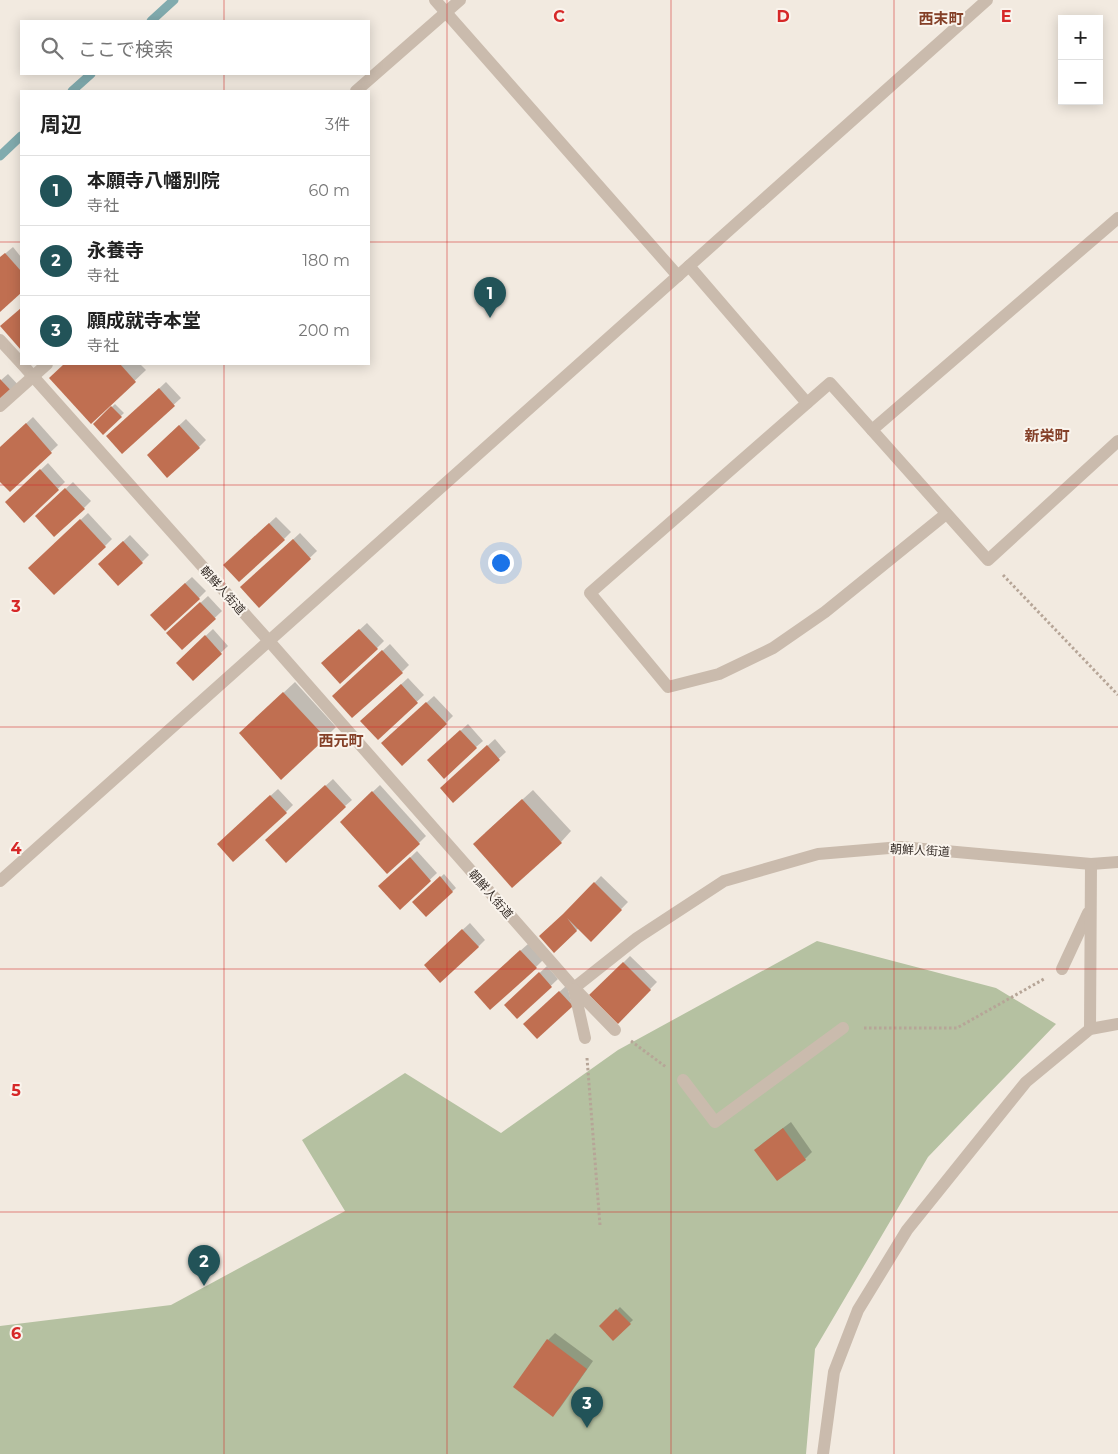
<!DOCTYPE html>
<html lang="ja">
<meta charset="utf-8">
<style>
:root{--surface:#fff;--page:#f6f6f6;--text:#222;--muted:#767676;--line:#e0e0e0;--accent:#225358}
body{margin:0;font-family:Montserrat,"Noto Sans JP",sans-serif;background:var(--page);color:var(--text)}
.controls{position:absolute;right:15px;top:15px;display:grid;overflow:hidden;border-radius:0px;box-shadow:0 2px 12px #0003}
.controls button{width:45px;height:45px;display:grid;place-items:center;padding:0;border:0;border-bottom:1px solid var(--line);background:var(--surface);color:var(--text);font:25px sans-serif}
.you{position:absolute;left:500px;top:562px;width:18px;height:18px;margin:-12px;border:4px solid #fff;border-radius:50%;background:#1a73e8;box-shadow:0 0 0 8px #1a73e833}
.badge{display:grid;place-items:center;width:32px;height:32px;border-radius:50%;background:var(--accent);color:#fff;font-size:16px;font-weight:700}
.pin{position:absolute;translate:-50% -41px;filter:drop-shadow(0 1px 2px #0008)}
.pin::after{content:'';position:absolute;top:26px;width:18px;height:15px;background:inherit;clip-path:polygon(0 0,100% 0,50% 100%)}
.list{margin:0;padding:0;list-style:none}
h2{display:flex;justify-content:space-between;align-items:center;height:65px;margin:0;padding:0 20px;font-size:21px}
h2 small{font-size:16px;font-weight:400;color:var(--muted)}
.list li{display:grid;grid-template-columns:32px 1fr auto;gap:15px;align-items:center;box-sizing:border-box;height:70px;padding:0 20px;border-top:1px solid var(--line)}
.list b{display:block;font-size:19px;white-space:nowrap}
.list p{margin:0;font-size:16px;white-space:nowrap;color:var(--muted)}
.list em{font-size:16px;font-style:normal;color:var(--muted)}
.icon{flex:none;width:28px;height:28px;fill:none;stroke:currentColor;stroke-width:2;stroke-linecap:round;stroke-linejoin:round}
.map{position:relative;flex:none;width:1118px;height:1454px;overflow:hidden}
.search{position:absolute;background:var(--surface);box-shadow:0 2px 12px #0003;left:20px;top:20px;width:350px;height:55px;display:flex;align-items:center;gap:12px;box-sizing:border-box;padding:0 18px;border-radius:0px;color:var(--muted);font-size:19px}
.panel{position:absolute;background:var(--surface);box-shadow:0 2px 12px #0003;left:20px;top:90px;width:350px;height:275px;border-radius:0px}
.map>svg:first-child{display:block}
.green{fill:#b5c1a1}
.shadow{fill:#0003}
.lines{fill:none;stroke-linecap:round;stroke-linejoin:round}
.stream{stroke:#81abae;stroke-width:9}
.building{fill:#c06f51}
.path{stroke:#b6a597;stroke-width:3;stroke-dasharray:2.5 2.5;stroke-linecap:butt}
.service{stroke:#cabbad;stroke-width:12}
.minor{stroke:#cabbad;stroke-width:12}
.tertiary{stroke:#cabbad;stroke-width:12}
.grid{fill:none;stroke:#d62828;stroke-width:1;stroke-opacity:0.55}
.labels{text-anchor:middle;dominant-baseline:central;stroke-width:4;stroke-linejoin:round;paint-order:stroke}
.street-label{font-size:12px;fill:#39302b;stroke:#faf4ed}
.quarter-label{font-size:15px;font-weight:bold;fill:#844028;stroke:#faf4ed}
.grid-label{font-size:16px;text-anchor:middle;font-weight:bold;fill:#d62828;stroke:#faf4ed;stroke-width:4;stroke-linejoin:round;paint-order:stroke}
</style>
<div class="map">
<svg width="1118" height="1454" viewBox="0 0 1118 1454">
<rect width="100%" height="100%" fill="#f2eae0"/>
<polygon class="green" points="817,941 996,988 1056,1024 928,1157 815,1349 806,1454 0,1454 0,1326 171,1305 345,1211 302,1140 405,1073 501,1133 618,1050"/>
<g class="shadow">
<polygon points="13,247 21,257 21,291 0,310 0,258"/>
<polygon points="65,364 140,364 146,370 91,422 51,378"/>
<polygon points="8,374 23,390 16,396 0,381"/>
<polygon points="166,382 181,398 122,452 115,430"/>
<polygon points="115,404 124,413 103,433 94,424"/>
<polygon points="33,417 58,445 10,490 0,480 0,448"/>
<polygon points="186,419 206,440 199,447 155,448"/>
<polygon points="48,463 65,482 24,521 14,495"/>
<polygon points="73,482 91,501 84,508 44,509"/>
<polygon points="88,513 112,539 105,546 37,561"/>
<polygon points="276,517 291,532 284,539 232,558"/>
<polygon points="300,533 317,551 259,606 249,580"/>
<polygon points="130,535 149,555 142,562 107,557"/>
<polygon points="192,577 206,591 199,598 158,608"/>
<polygon points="208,596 222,611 182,649 175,626"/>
<polygon points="367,623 384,641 377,648 330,657"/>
<polygon points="213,629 228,646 193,679 184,656"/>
<polygon points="390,644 409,665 402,672 341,689"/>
<polygon points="408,678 424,695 378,738 369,714"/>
<polygon points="295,682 336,727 325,738 251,723"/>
<polygon points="434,696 453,716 446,723 389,736"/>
<polygon points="468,724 483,741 476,747 436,753"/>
<polygon points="495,739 506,752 453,801 449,781"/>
<polygon points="333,779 352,800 345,806 274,833"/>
<polygon points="380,785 426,836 419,843 348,815"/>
<polygon points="278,789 293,805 286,812 225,837"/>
<polygon points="533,790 571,831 561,842 485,833"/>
<polygon points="417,851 437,873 400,908 387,880"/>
<polygon points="444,874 456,888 426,915 414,902"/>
<polygon points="601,876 628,902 591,940 579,928 554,951 567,912"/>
<polygon points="470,923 485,940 478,947 432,958"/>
<polygon points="528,944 543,960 536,967 482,985"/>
<polygon points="630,956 657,982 618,1022 591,995"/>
<polygon points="547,966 558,979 518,1017 513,998"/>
<polygon points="567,985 572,1005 532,1017"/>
<polygon points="791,1122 812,1152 805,1159 756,1150 763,1143"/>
<polygon points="620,1307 633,1320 613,1339 601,1326"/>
<polygon points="555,1333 593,1361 560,1408 553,1415 548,1340"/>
</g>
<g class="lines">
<g class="stream">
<polyline points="151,21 174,0"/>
<polyline points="72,91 91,74"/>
<polyline points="0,156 21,136"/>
</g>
</g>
<g class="building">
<polygon points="5,253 21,271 21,293 0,312 0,257"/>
<polygon points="21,308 21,350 0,326"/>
<polygon points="64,364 120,364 136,382 91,424 49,378"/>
<polygon points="0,379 17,397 0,412"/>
<polygon points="159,388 175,406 122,454 106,436"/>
<polygon points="111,406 122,417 103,435 93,424"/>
<polygon points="26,423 52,453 10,492 0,482 0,447"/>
<polygon points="179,425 200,448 167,478 147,455"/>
<polygon points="40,469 59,490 24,523 5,502"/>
<polygon points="65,488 85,509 54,537 35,516"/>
<polygon points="80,519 106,547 54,595 28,568"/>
<polygon points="269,523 285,540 239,582 223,565"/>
<polygon points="293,539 311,559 259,608 240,587"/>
<polygon points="123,541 143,563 118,586 98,564"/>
<polygon points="185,583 200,599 165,631 150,615"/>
<polygon points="200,602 216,619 182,650 166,633"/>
<polygon points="359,629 378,649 340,684 321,663"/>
<polygon points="205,635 222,654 193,681 176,663"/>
<polygon points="382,650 403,673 352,718 332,696"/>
<polygon points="401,684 418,703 378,740 360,721"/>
<polygon points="283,692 326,738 281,780 239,733"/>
<polygon points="426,702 447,724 402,766 381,743"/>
<polygon points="460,730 477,748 444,779 427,760"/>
<polygon points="487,745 500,760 453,803 440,788"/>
<polygon points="325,785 346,807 286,863 265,840"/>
<polygon points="372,791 420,844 387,874 340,822"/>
<polygon points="270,795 287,813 233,862 217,844"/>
<polygon points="522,799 562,843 512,888 473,844"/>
<polygon points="410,857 431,881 400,910 378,886"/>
<polygon points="440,876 453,892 426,917 412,902"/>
<polygon points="594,882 622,910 591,942 567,918 577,931 554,953 539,936 563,914"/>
<polygon points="462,929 479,947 440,983 424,965"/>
<polygon points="520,950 537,968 490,1010 474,992"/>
<polygon points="623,962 651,990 618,1024 589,995"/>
<polygon points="539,972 552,987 517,1019 504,1005"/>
<polygon points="559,991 573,1006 537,1039 523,1024"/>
<polygon points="783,1128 806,1160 777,1181 754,1150"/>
<polygon points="616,1309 631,1324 613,1341 599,1326"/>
<polygon points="547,1339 587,1369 553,1417 513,1387"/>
</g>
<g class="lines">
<g class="path">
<polyline points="1003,575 1118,695"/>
<polyline points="864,1028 957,1028 1044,979"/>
<polyline points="631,1041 666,1067"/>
<polyline points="587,1058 600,1225"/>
</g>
<polyline class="service" points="689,266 807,403"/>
<g class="minor">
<polyline points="435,0 678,276"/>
<polyline points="356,91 460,0"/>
<polyline points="1118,218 872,430 988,560 1118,441"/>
<polyline points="0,340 21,363"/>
<polyline points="22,364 269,641 574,988 615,1030"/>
<polyline points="0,406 47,364"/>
<polyline points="872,430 830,383 590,593 668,687 719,674 773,648 825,612 946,514"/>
<polyline points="1062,969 1088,913"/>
<polyline points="574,988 637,938 724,881 818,854 901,847 1091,864 1118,862"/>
<polyline points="574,989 585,1038"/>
<polyline points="1090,1029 1091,864"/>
<polyline points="683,1080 715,1122 843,1028"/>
<polyline points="823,1454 834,1372 858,1310 907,1230 1026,1082 1090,1029 1118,1024"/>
</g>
<polyline class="tertiary" points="0,881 987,0"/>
</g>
<path class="grid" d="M224,0V21M447,0V1454M671,0V1454M894,0V1454M224,74V91M0,242H21M369,242H1118M224,364V1454M0,485H1118M0,727H1118M0,969H1118M0,1212H1118"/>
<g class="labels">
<g class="street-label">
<text transform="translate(223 590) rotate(48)">朝鮮人街道</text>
<text transform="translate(920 850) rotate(3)">朝鮮人街道</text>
<text transform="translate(491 894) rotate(49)">朝鮮人街道</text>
</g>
<g class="quarter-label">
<text x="941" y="18">西末町</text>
<text x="1047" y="435">新栄町</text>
<text x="341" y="740">西元町</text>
</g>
</g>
<g class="grid-label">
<text x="559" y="22">C</text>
<text x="783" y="22">D</text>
<text x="1006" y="22">E</text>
<text x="16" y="612">3</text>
<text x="16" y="854">4</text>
<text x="16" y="1096">5</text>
<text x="16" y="1339">6</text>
</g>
</svg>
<div class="controls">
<button>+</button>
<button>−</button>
</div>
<div class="you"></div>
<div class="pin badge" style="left:490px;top:318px">1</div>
<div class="pin badge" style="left:204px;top:1286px">2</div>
<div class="pin badge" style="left:587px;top:1428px">3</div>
<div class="search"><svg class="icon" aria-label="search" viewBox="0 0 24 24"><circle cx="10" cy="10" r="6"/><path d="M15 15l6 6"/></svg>ここで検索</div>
<section class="panel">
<h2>周辺<small>3件</small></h2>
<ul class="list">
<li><span class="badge">1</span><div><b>本願寺八幡別院</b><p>寺社</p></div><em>60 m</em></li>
<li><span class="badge">2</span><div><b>永養寺</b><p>寺社</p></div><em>180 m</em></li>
<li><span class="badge">3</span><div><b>願成就寺本堂</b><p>寺社</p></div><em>200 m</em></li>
</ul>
</section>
</div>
